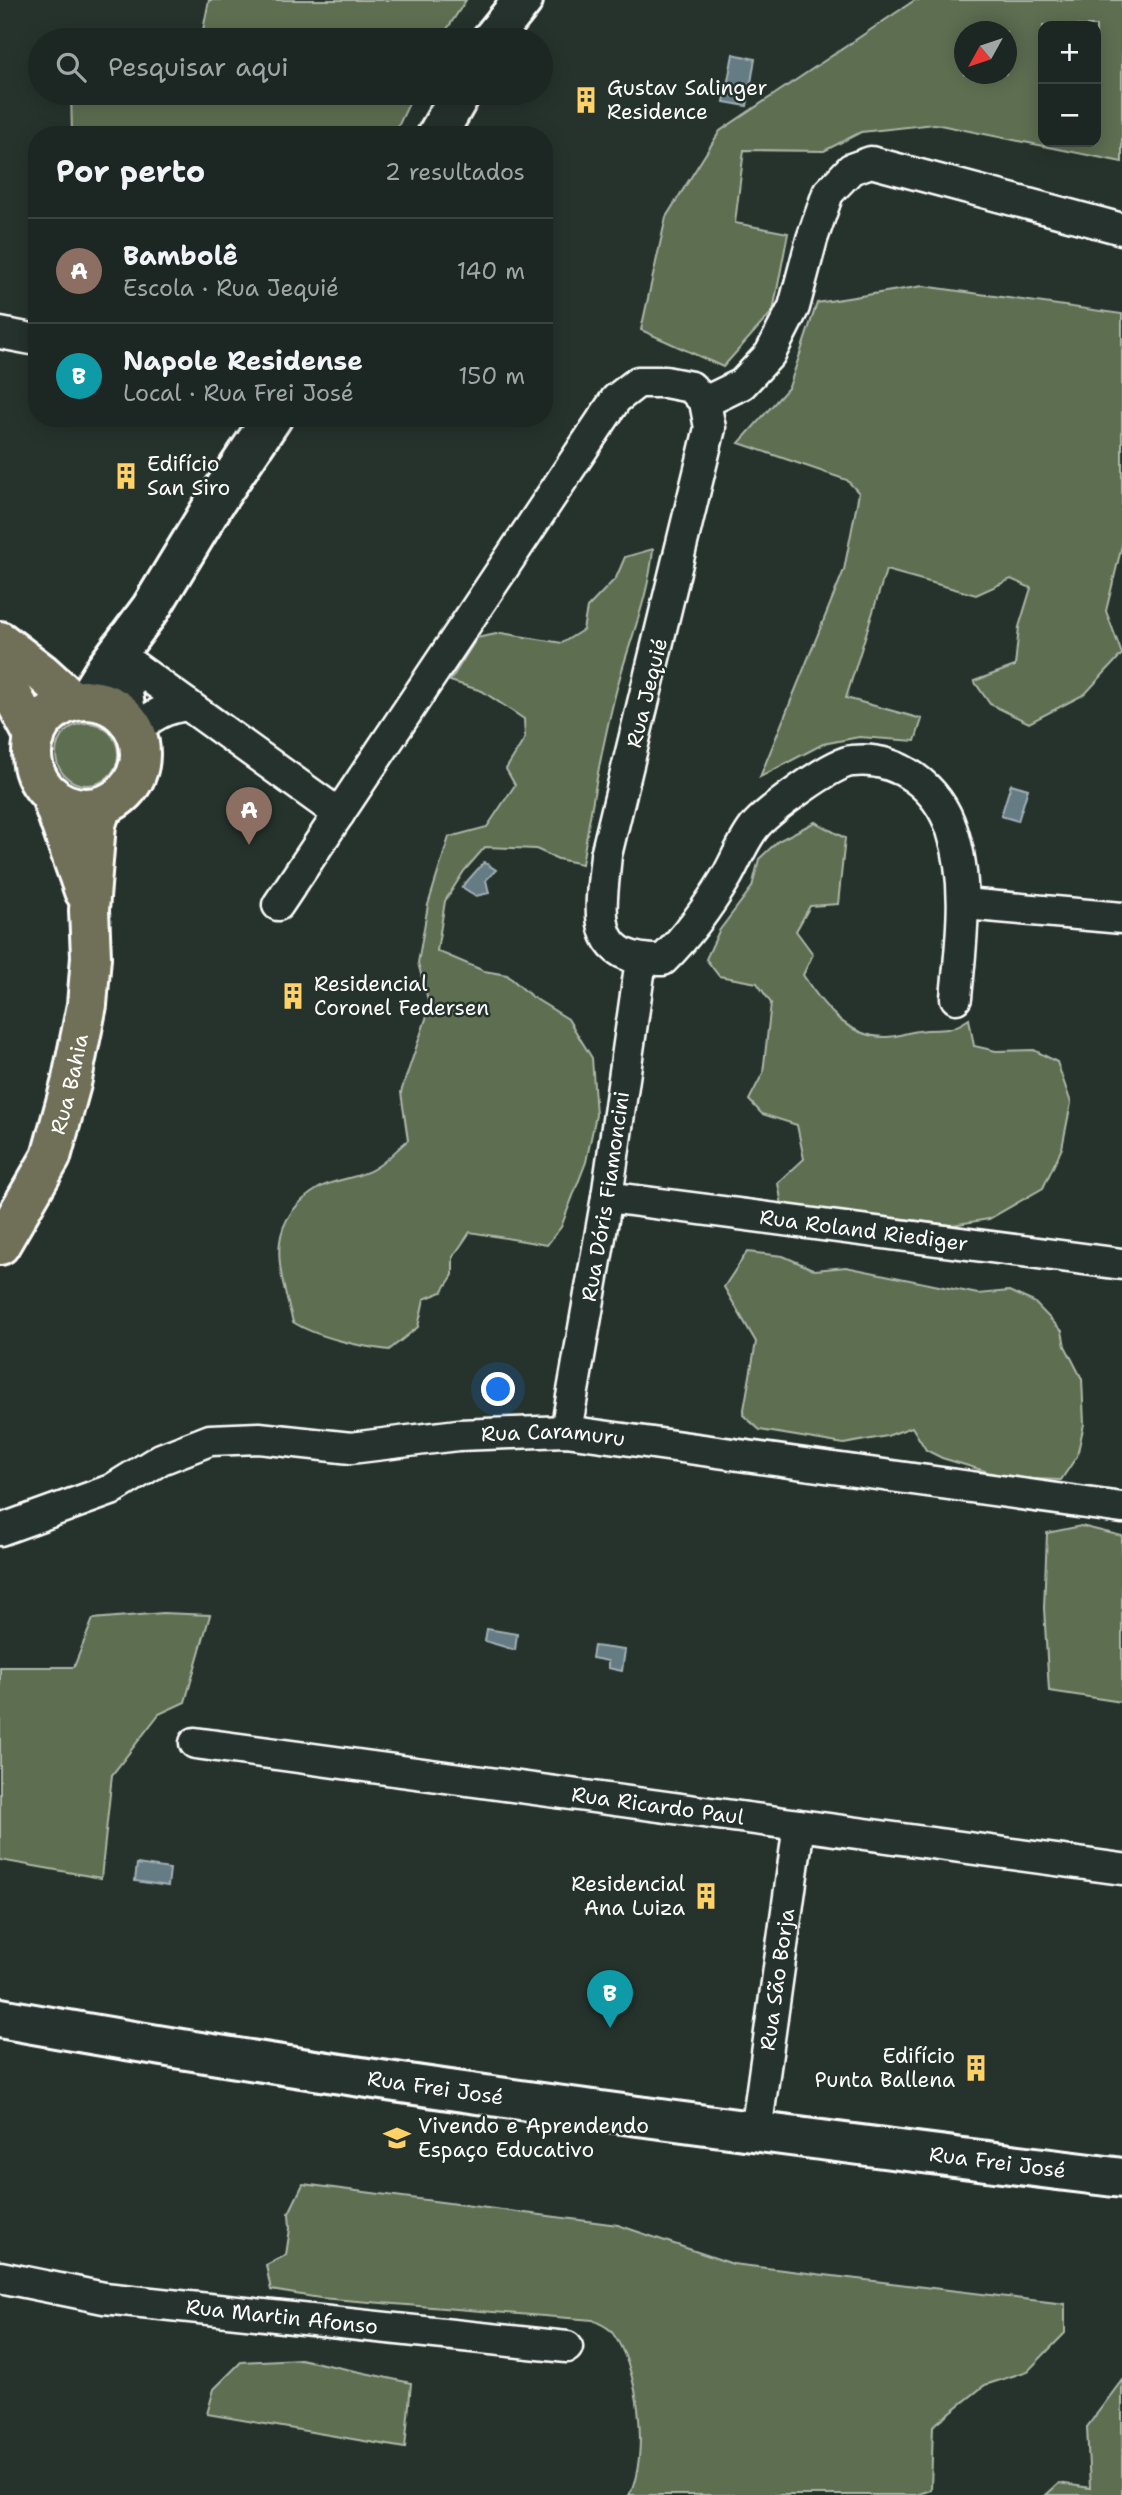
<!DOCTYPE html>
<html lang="pt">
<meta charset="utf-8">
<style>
:root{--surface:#1c2622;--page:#252e2a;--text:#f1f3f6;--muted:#a0a5a5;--line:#3a4340;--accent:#bca0f2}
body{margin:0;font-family:"Shantell Sans",sans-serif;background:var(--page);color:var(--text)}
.controls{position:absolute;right:21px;top:21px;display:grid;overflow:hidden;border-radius:14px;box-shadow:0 4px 18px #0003}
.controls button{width:63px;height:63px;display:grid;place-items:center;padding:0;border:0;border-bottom:2px solid var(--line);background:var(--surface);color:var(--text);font:35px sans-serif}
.compass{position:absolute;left:954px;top:21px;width:63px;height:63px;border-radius:50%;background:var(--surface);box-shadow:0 4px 18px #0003;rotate:230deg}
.you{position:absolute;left:499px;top:1390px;width:24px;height:24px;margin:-18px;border:5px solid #fff;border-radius:50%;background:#1a73e8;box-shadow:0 0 0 10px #1a73e833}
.badge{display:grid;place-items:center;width:46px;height:46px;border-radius:50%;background:var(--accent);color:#fff;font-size:23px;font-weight:700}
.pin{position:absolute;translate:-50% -58px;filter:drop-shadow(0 2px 4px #0008)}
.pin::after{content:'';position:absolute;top:37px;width:24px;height:21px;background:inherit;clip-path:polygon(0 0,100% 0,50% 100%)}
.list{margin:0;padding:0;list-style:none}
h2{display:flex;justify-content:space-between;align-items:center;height:91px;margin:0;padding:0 28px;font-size:30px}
h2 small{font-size:23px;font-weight:400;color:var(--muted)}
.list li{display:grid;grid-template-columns:46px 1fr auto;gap:21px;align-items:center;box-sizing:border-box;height:105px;padding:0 28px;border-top:2px solid var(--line)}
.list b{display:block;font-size:26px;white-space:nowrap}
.list p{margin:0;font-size:23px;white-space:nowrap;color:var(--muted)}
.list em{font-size:23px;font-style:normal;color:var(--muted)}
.icon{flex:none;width:38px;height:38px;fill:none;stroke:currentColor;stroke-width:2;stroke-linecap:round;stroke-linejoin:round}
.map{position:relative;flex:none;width:1122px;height:2495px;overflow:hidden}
.search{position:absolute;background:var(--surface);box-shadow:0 4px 18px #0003;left:28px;top:28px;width:525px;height:77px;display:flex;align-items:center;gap:18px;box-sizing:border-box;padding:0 24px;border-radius:38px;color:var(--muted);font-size:26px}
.panel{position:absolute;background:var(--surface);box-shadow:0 4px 18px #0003;left:28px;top:126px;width:525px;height:301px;border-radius:28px}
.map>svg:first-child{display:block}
.green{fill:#5d6e51;stroke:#aeb6a8;stroke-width:2;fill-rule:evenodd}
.water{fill:#657b84;stroke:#a3b0b5;stroke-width:2}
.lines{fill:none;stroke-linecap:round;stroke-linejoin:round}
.street-casing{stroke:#fff;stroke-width:35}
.secondary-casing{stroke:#fff;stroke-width:44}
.primary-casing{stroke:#fff;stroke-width:44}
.street{stroke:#26332d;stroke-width:30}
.secondary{stroke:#26332d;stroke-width:38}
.primary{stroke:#706f59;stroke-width:38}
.labels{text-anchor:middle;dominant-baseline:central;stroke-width:5;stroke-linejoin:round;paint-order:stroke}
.poi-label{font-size:21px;fill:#fff;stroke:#26332d;text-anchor:start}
.street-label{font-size:21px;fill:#fff;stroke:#26332d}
</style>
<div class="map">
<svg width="1122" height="2495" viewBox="0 0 1122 2495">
<rect width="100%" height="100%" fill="#26332d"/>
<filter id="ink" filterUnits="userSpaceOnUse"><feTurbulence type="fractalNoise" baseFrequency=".0143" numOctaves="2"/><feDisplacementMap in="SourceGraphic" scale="14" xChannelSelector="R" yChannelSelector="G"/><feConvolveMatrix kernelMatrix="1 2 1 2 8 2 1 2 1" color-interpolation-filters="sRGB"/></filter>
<g filter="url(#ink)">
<g class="green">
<polygon points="209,0 466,0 440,40 201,40"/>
<path d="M915,0H1122V162L935,124L861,132L824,151L744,150L735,223L788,233L773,311L723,367L641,330L666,217L720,131ZM1043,26H1096V142H1043ZM964,32H1006V74H964Z"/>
<polygon points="71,93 414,93 394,135 72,135"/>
<polygon points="923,286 1122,314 1122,545 1106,611 1122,654 1085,694 1029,723 990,704 974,681 1015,666 1019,627 1031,588 1011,579 976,595 886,570 846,698 922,719 915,741 859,737 823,744 760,777 844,570 859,493 847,480 739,443 789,387 817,303"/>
<path d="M653,549C649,596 630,640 618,684C602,744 592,804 582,864L558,859L536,849L485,847L464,871L445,901L437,951L484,971L507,975L531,996L568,1019L592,1058L596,1115L586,1162L561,1227L547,1245L470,1232L453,1257V1275L442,1292L424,1299L418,1327L389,1350C362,1347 316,1337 293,1322C279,1269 262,1222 319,1188C336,1178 359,1179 375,1168C387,1161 397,1149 408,1140L401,1092L430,1007L418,963L428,905L449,837L487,827L515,785L506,769L525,738L524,719L482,691L450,681L477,638L501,633L562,643L583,630L587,608L616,578L625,557Z"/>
<circle cx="87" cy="754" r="31"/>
<path d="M815,822L845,838L838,904L810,906L796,931L813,954L803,975C822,1005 848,1038 886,1037C897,1037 908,1032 918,1031C944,1027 945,1035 969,1019L974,1046L996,1051L1034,1050L1057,1062L1071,1103L1062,1148L1043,1188L989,1219L952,1225L782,1205L778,1183L804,1159L797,1125L762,1114L749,1100L763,1073L771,1003L757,983L719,976L706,959L719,931L752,887L759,859L778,841Z"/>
<polygon points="747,1252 783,1256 815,1270 846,1267 978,1294 1009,1291 1034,1302 1062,1331 1065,1346 1082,1379 1084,1424 1077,1456 1061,1480 1008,1478 942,1458 926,1450 912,1427 887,1436 844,1444 760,1430 743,1415 756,1342 724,1287"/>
<polygon points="1081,1526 1122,1536 1122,1702 1049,1691 1044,1608 1047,1533"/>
<polygon points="163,1613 210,1615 185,1702 159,1714 112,1775 101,1878 0,1860 0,1667 74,1667 93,1619"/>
<path d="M303,2184L618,2225L733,2264L1065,2304V2333L1028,2371L985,2385L933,2426L931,2490L916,2495H629C650,2456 639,2366 611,2331C607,2326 598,2323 593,2320L320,2298L271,2290L266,2265L286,2255L290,2229L289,2213Z"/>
<polygon points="300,2359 411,2383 405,2448 207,2414 214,2389 241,2362"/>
<polygon points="1122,2380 1122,2495 1046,2495 1059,2483 1090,2488 1087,2427"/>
</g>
<g class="water">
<polygon points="733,54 755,59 747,106 724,102"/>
<polygon points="1011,784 1028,789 1018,821 1001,816"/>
<polygon points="484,862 496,870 486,880 489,893 476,896 462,887"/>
<polygon points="487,1629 517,1634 515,1650 485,1641"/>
<polygon points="594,1646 625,1650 622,1671 608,1668 608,1661 592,1658"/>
<polygon points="137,1864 170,1869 168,1886 135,1881"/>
</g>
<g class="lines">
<defs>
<g id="street">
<polyline points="0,333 37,340"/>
<polyline points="705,402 742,384 770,354 794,307 812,239 828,193 851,169 871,162 1122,229"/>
<polyline points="117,654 339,814"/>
<path d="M136,732C150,715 166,708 188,705"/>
<polyline points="965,904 1122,918"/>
<path d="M278,905L616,399L638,382H665L691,387L705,402L710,428L606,855C601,910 587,962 663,960C688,935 709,906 727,876C736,860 744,839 756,825C770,810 833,762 852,761C898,756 938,787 952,830C970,884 961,942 956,998"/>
<path id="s1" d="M607,1197L1122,1264"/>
<path id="s2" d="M566,1431L607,1197L641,960"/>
<path id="s3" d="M0,1530L111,1490L161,1459L210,1440L259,1438L351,1448L458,1435L566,1431L1122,1508"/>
<path id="s4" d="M195,1743L1122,1869"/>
<path id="s5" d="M756,2132L799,1825"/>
<path id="s6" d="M0,2277L104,2298L567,2347"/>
</g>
<g id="secondary">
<polyline points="491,40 523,0"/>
<polyline points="437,135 461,93"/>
<polyline points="117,654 127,719"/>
<polyline points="86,700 104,671 151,608 214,504 272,418"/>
<path id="s7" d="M0,2018C372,2085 747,2131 1122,2178"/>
</g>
<g id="primary">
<polyline points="0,641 42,673 73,701"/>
<polyline points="0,672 35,738"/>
<circle cx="86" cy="754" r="54"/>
<polyline points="50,794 84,891"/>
<path id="s8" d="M0,1245L51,1157L71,1084L87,1005L91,957L89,910L96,824L102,806"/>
</g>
</defs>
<use href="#street" class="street-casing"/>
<use href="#secondary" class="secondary-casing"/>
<use href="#primary" class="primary-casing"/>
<use href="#street" class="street"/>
<use href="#secondary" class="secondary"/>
<use href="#primary" class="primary"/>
</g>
</g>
<defs>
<symbol id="building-bare" viewBox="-9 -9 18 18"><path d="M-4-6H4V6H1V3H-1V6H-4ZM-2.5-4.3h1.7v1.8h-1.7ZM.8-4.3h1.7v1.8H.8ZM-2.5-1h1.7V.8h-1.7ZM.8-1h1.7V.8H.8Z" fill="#ffd166" stroke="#26332d" stroke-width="2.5" paint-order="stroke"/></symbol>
<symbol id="school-bare" viewBox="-9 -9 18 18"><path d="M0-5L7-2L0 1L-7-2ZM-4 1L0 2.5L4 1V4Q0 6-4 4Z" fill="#ffd166" stroke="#26332d" stroke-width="2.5" paint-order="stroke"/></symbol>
</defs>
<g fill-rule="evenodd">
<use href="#building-bare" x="567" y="81" width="38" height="38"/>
<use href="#building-bare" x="107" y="457" width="38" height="38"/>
<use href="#building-bare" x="274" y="977" width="38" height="38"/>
<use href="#building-bare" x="687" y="1877" width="38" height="38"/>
<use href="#building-bare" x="957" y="2049" width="38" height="38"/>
<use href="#school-bare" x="378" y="2119" width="38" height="38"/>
</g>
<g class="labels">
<g class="poi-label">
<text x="607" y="88">Gustav Salinger<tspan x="607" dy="24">Residence</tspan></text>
<text x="147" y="464">Edifício<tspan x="147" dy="24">San Siro</tspan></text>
<text x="314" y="984">Residencial<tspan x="314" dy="24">Coronel Federsen</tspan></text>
<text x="685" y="1884" text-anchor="end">Residencial<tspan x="685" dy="24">Ana Luiza</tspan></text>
<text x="955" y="2056" text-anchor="end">Edifício<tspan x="955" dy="24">Punta Ballena</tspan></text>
<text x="418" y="2126">Vivendo e Aprendendo<tspan x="418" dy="24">Espaço Educativo</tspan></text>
</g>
<g class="street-label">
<text transform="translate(647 693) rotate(-76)">Rua Jequié</text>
<text stroke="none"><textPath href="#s8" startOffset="177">Rua Bahia</textPath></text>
<text stroke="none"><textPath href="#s2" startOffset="238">Rua Dóris Fiamoncini</textPath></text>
<text stroke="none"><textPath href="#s1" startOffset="259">Rua Roland Riediger</textPath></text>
<text stroke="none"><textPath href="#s3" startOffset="574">Rua Caramuru</textPath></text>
<text stroke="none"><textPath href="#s4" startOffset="467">Rua Ricardo Paul</textPath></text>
<text stroke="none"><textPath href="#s5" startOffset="154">Rua São Borja</textPath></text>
<text stroke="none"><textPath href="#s7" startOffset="441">Rua Frei José</textPath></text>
<text stroke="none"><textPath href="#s7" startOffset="1008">Rua Frei José</textPath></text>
<text stroke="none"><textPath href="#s6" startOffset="285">Rua Martin Afonso</textPath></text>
</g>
</g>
</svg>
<div class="controls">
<button>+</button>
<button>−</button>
</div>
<svg class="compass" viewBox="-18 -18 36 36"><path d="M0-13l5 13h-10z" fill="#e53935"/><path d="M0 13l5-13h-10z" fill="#a0a5a5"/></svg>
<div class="you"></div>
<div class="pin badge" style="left:249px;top:845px;background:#8d6e63">A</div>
<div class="pin badge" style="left:610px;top:2028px;background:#0f9aa8">B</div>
<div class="search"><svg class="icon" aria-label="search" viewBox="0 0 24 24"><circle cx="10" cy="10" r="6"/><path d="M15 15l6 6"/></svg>Pesquisar aqui</div>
<section class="panel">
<h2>Por perto<small>2 resultados</small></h2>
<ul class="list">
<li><span class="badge" style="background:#8d6e63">A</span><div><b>Bambolê</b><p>Escola · Rua Jequié</p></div><em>140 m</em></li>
<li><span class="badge" style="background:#0f9aa8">B</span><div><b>Napole Residense</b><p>Local · Rua Frei José</p></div><em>150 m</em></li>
</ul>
</section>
</div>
